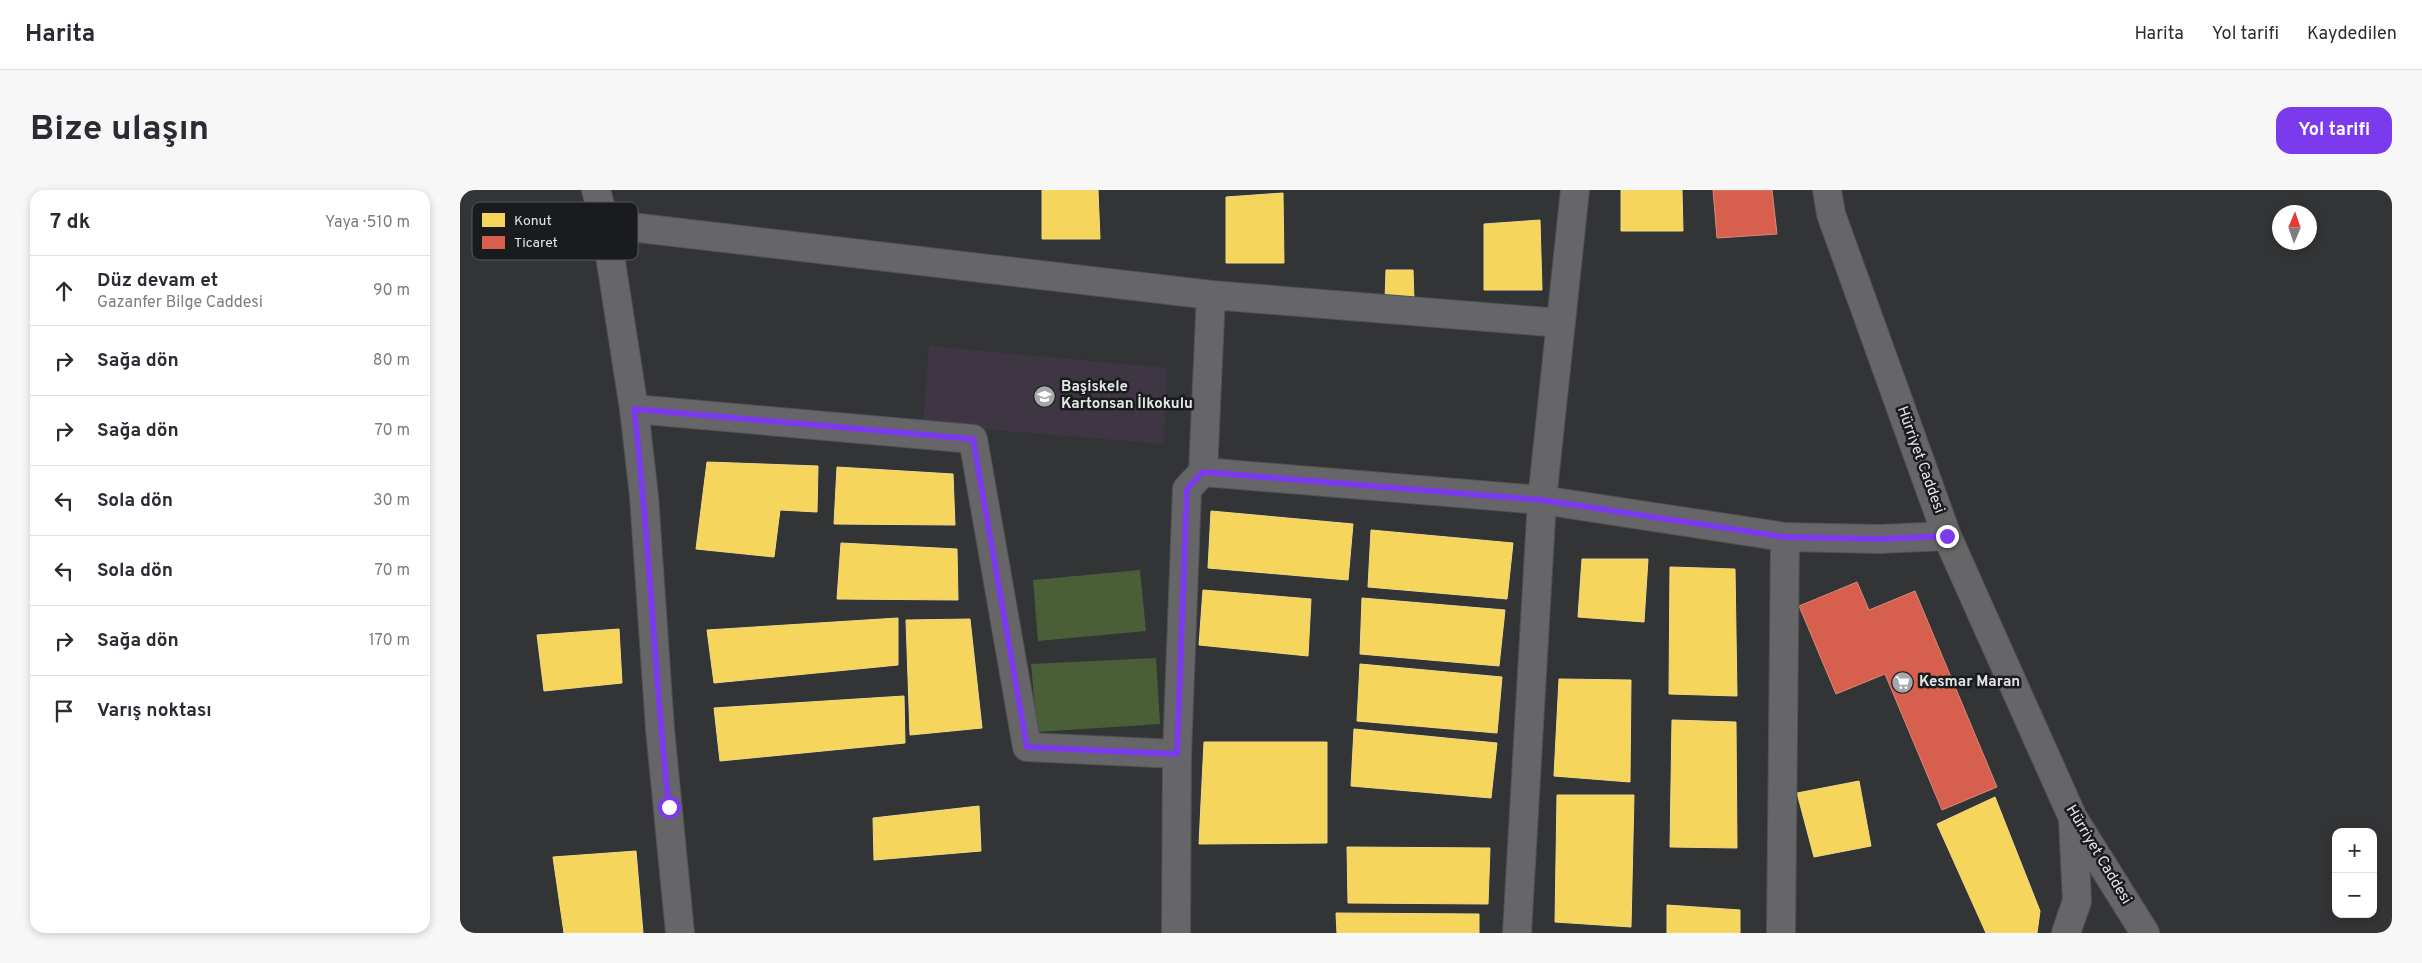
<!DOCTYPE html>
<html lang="tr">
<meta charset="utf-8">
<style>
:root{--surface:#fff;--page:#f7f7f7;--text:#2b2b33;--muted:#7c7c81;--line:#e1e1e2;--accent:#7c3aed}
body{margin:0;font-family:Overpass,sans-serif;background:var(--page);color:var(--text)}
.controls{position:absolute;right:15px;bottom:15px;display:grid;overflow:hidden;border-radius:10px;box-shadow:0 2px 8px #0003}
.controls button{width:45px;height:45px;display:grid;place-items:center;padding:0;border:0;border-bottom:1px solid var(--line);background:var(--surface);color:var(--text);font:25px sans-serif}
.compass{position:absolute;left:1812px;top:15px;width:45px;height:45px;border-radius:50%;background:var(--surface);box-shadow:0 2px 8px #0003;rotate:2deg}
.stop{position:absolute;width:15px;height:15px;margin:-11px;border:4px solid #7c3aed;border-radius:50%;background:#fff}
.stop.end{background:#7c3aed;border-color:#fff;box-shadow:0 1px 5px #0008}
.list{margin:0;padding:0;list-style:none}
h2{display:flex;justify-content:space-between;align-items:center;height:65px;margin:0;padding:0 20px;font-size:21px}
h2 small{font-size:16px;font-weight:400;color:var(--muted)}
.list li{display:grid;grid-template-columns:32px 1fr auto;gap:15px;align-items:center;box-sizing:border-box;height:70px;padding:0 20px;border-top:1px solid var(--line)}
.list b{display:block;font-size:19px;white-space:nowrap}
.list p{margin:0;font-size:16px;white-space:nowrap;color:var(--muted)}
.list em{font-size:16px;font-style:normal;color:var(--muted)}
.icon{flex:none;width:28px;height:28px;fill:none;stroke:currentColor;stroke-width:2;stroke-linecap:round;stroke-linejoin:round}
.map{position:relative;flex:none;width:1932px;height:743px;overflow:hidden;border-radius:15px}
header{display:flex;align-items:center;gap:30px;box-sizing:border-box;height:70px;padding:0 25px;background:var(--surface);border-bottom:1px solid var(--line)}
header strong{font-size:24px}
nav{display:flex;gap:28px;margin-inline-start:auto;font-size:18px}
.intro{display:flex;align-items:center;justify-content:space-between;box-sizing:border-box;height:120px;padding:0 30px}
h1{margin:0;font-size:35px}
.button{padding:12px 22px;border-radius:15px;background:var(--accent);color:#fff;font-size:18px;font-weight:700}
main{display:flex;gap:30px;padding:0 30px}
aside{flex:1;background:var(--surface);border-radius:15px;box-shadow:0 2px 8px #0003}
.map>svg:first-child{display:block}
.education{fill:#3f3644}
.green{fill:#4a5e38}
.homes{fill:#f6d55c;stroke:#f1da86}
.shops{fill:#d6604d;stroke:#da887c}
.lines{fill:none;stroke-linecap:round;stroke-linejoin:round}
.minor-casing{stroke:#505152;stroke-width:30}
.minor{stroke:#666668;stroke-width:28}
.route{stroke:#7c3aed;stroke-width:6}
.labels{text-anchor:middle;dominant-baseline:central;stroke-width:5;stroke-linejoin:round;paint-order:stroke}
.poi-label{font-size:15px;font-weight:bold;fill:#e4e5e8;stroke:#1a1b1d;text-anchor:start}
.street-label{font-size:15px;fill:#e4e5e8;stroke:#1a1b1d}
.key{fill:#1a1b1d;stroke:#57585a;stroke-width:1}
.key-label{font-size:14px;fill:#e4e5e8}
</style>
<header>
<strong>Harita</strong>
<nav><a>Harita</a><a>Yol tarifi</a><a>Kaydedilen</a></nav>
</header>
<div class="intro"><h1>Bize ulaşın</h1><a class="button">Yol tarifi</a></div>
<main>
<aside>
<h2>7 dk<small>Yaya · 510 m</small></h2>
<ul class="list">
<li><svg class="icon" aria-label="ahead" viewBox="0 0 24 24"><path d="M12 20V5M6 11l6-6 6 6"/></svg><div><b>Düz devam et</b><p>Gazanfer Bilge Caddesi</p></div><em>90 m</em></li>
<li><svg class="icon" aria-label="right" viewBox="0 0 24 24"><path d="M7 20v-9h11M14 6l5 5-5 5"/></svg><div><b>Sağa dön</b></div><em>80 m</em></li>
<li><svg class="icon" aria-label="right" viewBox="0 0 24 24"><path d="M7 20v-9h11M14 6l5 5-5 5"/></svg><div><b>Sağa dön</b></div><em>70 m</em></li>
<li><svg class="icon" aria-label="left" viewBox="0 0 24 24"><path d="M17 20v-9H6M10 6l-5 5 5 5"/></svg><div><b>Sola dön</b></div><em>30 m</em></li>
<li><svg class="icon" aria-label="left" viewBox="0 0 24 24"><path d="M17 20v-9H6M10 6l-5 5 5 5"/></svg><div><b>Sola dön</b></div><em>70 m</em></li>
<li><svg class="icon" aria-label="right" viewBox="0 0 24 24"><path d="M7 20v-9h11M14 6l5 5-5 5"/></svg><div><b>Sağa dön</b></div><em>170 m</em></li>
<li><svg class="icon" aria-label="arrive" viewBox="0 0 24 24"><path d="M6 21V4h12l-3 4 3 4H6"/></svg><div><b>Varış noktası</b></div></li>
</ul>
</aside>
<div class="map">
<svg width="1932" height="743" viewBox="0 0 1932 743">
<rect width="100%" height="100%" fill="#333436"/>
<polygon class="education" points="469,156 707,178 704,254 463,234"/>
<g class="green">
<polygon points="680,380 686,441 578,451 573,390"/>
<polygon points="696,468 700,534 577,542 571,474"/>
</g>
<g class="homes">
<polygon points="582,0 638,0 640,49 582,49"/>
<polygon points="1161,0 1222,0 1223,41 1161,41"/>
<polygon points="823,3 824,73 766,73 766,7"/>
<polygon points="1080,30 1082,100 1024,100 1024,34"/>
<polygon points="926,80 953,80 954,110 925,110"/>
<polygon points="247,272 358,276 357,322 320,320 314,367 236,359"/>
<polygon points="377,277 493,284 495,335 374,334"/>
<polygon points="751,321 893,334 888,390 748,378"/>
<polygon points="911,340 1053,353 1047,409 908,397"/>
<polygon points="381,353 497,359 498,410 377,409"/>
<polygon points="1122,369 1188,369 1184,432 1118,427"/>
<polygon points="1210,377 1275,379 1277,506 1209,504"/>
<polygon points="743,400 851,409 848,466 739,455"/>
<polygon points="902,408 1045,420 1039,476 900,464"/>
<polygon points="438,428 438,475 254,493 247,440"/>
<polygon points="510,429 522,538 450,545 446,430"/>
<polygon points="159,439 162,493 84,501 77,445"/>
<polygon points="900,474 1042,487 1037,543 897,531"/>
<polygon points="1099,489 1171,490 1170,592 1094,586"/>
<polygon points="444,506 445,553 260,571 254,518"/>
<polygon points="1212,530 1276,532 1277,658 1210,657"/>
<polygon points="894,539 1037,553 1031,608 891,596"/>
<polygon points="744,552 867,552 867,653 739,654"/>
<polygon points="1399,591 1411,656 1354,667 1337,603"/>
<polygon points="1097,605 1174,605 1171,737 1095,732"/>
<polygon points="1535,607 1580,721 1577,743 1526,743 1477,634"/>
<polygon points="519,616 521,661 414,670 413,628"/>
<polygon points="887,657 1030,658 1028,714 888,713"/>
<polygon points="176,661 183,743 104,743 93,667"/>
<polygon points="1207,715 1280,720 1280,743 1207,743"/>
<polygon points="876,723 1019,724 1019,743 877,743"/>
</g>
<g class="shops">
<polygon points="1253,0 1312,0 1317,44 1257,48"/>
<polygon points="1397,392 1409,420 1455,401 1537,597 1482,620 1425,484 1376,504 1339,416"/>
</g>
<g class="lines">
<defs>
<g id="minor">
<polyline points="136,0 145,34 174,219 184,306 200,539 220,743"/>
<polyline points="1367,0 1371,24 1487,346 1613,628 1685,743"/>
<polyline points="145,34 751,105 1101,133"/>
<polyline points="174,219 513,249 567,557 717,564"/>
<polyline points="743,282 751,105"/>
<polyline points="1325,347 1420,349 1487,346"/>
<polyline points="716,743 717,564 727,299 743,282 1082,310 1325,347 1321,743"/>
<polyline points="1057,743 1082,310 1115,0"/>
<polyline points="1606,743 1617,711 1613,629"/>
</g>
</defs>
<use href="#minor" class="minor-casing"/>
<use href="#minor" class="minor"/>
</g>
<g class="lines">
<path class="route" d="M209,617C194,484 190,351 174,219L513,249L567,557L717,564L727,299L743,282L1082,310L1325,347L1420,349L1487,346"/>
</g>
<defs>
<symbol id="school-disc" viewBox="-11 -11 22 22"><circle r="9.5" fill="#a6a7aa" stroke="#1a1b1d"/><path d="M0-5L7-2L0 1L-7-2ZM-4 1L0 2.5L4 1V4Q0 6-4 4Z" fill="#fff"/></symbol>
<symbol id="supermarket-disc" viewBox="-11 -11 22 22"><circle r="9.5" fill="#a6a7aa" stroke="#1a1b1d"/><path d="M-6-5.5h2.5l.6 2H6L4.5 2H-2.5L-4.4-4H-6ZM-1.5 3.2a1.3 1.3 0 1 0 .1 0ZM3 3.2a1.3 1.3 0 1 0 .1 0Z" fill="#fff"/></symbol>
</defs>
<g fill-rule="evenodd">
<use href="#school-disc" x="572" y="194" width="25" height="25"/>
<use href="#supermarket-disc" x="1430" y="480" width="25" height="25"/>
</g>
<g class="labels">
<g class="poi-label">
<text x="601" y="197">Başiskele<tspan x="601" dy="17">Kartonsan İlkokulu</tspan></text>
<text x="1459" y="492">Kesmar Maran</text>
</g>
<g class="street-label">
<text transform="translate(1460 270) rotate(70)">Hürriyet Caddesi</text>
<text transform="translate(1638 665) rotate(59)">Hürriyet Caddesi</text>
</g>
</g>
<rect x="12" y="12" width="166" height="58" rx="8" class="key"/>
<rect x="22" y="23" width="23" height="14" fill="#f6d55c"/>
<rect x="22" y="46" width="23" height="13" fill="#d6604d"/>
<g class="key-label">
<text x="54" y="35">Konut</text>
<text x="54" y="57">Ticaret</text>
</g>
</svg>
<div class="controls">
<button>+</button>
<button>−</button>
</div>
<svg class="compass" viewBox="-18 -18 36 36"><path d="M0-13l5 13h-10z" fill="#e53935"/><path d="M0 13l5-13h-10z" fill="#7c7c81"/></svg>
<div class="stop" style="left:209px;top:617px"></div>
<div class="stop end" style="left:1487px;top:346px"></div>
</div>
</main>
